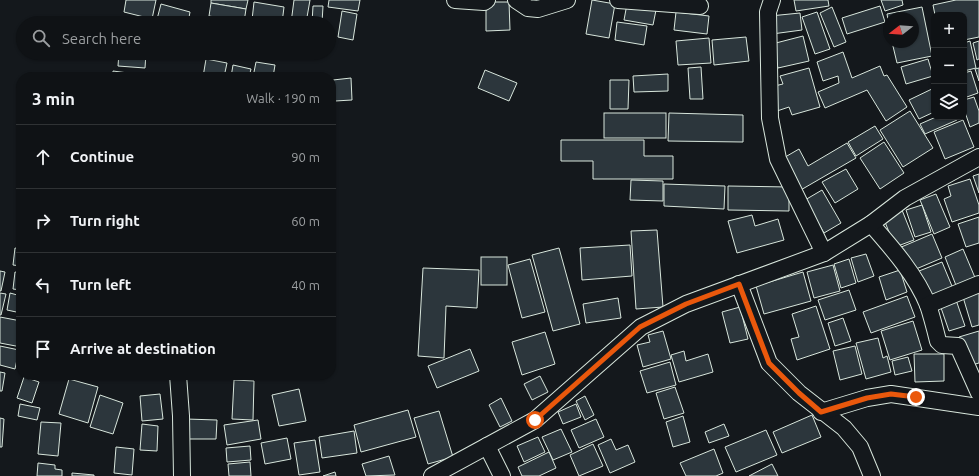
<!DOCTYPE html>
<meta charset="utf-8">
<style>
:root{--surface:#0f1215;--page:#1d2022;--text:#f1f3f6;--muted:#9b9ea0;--line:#2f3234}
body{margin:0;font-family:Ubuntu,sans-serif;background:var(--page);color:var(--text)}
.controls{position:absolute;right:12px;top:12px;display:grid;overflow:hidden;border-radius:8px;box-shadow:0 1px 3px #0004}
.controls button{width:36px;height:36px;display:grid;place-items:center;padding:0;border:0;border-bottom:1px solid var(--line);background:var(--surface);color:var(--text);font:20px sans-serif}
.compass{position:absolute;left:883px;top:12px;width:36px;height:36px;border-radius:50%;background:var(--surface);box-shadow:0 1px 3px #0004;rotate:253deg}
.stop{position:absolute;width:12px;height:12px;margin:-9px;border:3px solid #ea580c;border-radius:50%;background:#fff}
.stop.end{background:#ea580c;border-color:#fff;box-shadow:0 1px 4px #0008}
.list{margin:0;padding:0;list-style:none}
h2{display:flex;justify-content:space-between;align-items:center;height:52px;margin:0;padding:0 16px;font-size:17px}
h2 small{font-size:13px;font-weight:400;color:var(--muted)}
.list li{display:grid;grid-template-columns:26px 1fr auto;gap:12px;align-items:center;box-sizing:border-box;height:64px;padding:0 16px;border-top:1px solid var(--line)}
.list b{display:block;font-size:15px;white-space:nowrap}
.list em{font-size:13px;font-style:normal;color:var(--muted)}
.icon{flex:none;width:22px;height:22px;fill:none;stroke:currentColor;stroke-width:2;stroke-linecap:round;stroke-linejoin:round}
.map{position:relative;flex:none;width:979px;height:476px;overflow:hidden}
.search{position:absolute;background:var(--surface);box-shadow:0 1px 3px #0004;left:16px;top:16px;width:320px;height:44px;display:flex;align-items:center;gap:10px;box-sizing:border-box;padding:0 14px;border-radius:22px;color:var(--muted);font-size:15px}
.panel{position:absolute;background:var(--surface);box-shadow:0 1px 3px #0004;left:16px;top:72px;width:320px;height:308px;border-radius:16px}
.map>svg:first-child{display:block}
.building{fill:#2c363c;stroke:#d8e6dc}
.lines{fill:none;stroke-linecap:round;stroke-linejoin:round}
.street-casing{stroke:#d8e6dc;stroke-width:18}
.street{stroke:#14181c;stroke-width:16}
.route{stroke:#ea580c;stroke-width:5}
</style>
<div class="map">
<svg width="979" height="476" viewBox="0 0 979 476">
<rect width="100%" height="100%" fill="#14181c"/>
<g class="building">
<polygon points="126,0 156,0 152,19 124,12"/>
<polygon points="211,0 248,0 246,9 211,3"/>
<polygon points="294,0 310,0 306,23 291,23"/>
<polygon points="329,0 360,0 358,11 328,7"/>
<polygon points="592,0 615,4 609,38 586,34"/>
<polygon points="794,0 828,0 829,6 796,11"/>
<polygon points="881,0 902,0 903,5 885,11"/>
<polygon points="956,0 979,0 979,37 964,40 964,15 935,15 933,5"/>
<polygon points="254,2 284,7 282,23 252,20"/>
<polygon points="486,2 509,2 510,30 486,31"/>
<polygon points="211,3 246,9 244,22 209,16"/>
<polygon points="161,4 190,12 188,23 156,23"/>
<polygon points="627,4 656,10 653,25 624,20"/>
<polygon points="313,6 323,6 322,23 312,23"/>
<polygon points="880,6 885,22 847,34 842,18"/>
<polygon points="832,7 846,42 834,47 820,13"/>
<polygon points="922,7 932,56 897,63 892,42 913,42 913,18 889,18 889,25 887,14"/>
<polygon points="342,11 357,14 353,40 338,37"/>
<polygon points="676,12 709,16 707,34 674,30"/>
<polygon points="817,12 830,49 815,54 802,17"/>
<polygon points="800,13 802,30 772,34 770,16"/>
<polygon points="137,20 149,23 121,23 122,21 137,23"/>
<polygon points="617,22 647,26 644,45 615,40"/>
<polygon points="803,36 809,61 778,68 772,44"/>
<polygon points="746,37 749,61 714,65 712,40"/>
<polygon points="709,38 711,63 678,65 676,41"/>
<polygon points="970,41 976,68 964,71 964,43"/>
<polygon points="979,41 979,59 977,60 973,43"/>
<polygon points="843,52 852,78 880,66 884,76 887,75 907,107 886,121 867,90 825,108 818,92 839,83 838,76 823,81 817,62"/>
<polygon points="119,53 146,53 145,68 118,66"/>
<polygon points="206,59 227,63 224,77 203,77"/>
<polygon points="928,59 933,76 906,84 901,67"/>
<polygon points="256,62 275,65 273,77 253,77"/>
<polygon points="233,65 251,69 249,77 231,77"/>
<polygon points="701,67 703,99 690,99 688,68"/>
<polygon points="809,68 820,107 792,115 789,107 777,111 770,87 783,84 780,76"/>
<polygon points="979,68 979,81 975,69"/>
<polygon points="485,70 517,83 509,101 478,88"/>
<polygon points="113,71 143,75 143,77 113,77"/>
<polygon points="971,71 978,93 964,98 964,73"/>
<polygon points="668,74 668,91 634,92 633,76"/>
<polygon points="351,78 352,100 335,101 333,80"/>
<polygon points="610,80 629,80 628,109 610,109"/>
<polygon points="934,88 934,112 919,119 909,100"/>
<polygon points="974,97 979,111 979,123 970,127 964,109 964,100"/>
<polygon points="910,111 933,148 903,167 880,130"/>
<rect x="604" y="113" width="62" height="25"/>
<polygon points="669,113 743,115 743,142 668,141"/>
<polygon points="936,117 956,117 957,120 925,134 920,124"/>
<polygon points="963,120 974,147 945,159 934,132"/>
<polygon points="875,126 883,139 856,156 848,142"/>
<polygon points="561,140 644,140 644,156 673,156 673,179 593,179 593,161 561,161"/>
<polygon points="884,142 904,173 880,189 860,158"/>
<polygon points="847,143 856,158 799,191 780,160 799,149 808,166"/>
<polygon points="846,169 858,189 835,203 822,182"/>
<polygon points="979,174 979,193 973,176"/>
<polygon points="970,179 979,205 979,213 952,222 944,199 951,196 948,186"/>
<polygon points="631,180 663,181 663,201 630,200"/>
<polygon points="664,184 725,186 724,209 664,206"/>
<polygon points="728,186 789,187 789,211 728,210"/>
<polygon points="822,190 841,223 824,233 805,200"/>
<polygon points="936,194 950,227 934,234 920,200"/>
<polygon points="922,205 931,232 915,237 906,210"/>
<polygon points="902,210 914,240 895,247 883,217"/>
<polygon points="752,215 755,226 778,219 784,240 737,253 728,221"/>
<polygon points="979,217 979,243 966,247 958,224"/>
<polygon points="657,230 663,307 636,309 631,231"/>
<polygon points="932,234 942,258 909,272 899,248"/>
<polygon points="630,245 632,276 582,280 580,248"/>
<polygon points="15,248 21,249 21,266 13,265"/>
<polygon points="559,248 580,324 553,331 532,255"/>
<polygon points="963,249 976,280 957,288 945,257"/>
<polygon points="866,254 874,276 858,282 851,258"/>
<rect x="481" y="257" width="26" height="28"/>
<polygon points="530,259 545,312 522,318 508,265"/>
<polygon points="849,259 856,283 841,288 834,264"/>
<polygon points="942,262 954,291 931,300 919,271"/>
<polygon points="833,265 840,291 814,298 807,272"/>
<polygon points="423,268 479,270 477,308 446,306 444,358 418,356"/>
<polygon points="900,270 907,292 886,300 879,277"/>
<polygon points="0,271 5,272 1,291 0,291"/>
<polygon points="15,272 21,273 21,290 13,289"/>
<polygon points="803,272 811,301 764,314 756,286"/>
<polygon points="849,290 856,310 825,320 818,300"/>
<polygon points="979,292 979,325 972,327 963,297"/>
<polygon points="0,293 6,294 1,315 0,315"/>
<polygon points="10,293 21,296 21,313 7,310"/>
<polygon points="907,296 915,317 871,333 863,312"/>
<polygon points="955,297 965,326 949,331 939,302"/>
<polygon points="618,298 621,318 586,323 583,304"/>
<polygon points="816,306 830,349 797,360 791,339 799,337 792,314"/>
<polygon points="740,307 748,339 730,343 722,312"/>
<polygon points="0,317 21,321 21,347 0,343"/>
<polygon points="843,318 851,341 835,346 828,323"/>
<polygon points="913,321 922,350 890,360 881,331"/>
<polygon points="663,331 671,359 643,367 637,345 650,342 648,335"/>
<polygon points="979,331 979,363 968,366 959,337"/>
<polygon points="545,332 555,364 522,375 512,342"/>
<polygon points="878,338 883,358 887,356 891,372 866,379 856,343"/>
<polygon points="0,346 19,350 15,369 0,365"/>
<polygon points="855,346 862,374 840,380 833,351"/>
<polygon points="470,349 479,371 437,388 428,366"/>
<polygon points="684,351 686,361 708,354 713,372 679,382 671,355"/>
<polygon points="914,354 944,354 944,381 915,382"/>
<polygon points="908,357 912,371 895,375 892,361"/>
<polygon points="670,362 676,385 647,393 640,371"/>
<polygon points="0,372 5,373 2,391 0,391"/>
<polygon points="540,376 548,392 532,400 524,384"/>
<polygon points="24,377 39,382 32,403 17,398"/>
<polygon points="69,379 98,387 88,423 59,414"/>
<polygon points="234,380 254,381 253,420 232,419"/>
<polygon points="675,387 684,413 664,419 656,393"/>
<polygon points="299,389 306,421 279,426 272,395"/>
<polygon points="160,394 163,419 142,421 140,396"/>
<polygon points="100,395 123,403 113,434 90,427"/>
<polygon points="585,396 594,415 585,420 576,401"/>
<polygon points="501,398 512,421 500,427 489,405"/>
<polygon points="20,404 40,408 37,420 18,416"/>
<polygon points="576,404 581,417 563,424 558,412"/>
<polygon points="408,410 416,437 361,452 354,425"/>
<polygon points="439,411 453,457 428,464 414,418"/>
<polygon points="812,415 821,437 782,453 773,432"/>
<polygon points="683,416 690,442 673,447 666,422"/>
<polygon points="0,418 4,419 2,447 0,447"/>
<polygon points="186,419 217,420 216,439 186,439"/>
<polygon points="596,419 604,437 579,448 571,430"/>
<polygon points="258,420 261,439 227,445 224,425"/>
<polygon points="41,422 61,423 58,456 38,454"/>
<polygon points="142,424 158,426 157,451 140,450"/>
<polygon points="724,424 729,436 709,443 705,432"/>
<polygon points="561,429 572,452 553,460 542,437"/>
<polygon points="766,430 777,455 736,472 725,447"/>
<polygon points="354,431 357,453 322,458 319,437"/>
<polygon points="538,437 545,452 524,462 517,446"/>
<polygon points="287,438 291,459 265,464 261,443"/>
<polygon points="611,439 616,450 628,445 635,462 610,473 598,445"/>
<polygon points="315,440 320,472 299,475 294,443"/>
<polygon points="593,444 603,466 579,476 570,455"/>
<polygon points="250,446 251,460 227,462 226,448"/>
<polygon points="116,447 134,449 132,475 114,473"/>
<polygon points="714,449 723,473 716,476 686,476 680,463"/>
<polygon points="549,452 556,468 539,476 522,476 518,467"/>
<polygon points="389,456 395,475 366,476 362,464"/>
<polygon points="250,462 251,476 229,476 228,464"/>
<polygon points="38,463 55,465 55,469 62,470 62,476 37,476"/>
<polygon points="772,464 778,476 749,476"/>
<polygon points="335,472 336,476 323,476"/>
<polygon points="72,473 94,475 94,476 72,476"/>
</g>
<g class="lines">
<defs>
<g id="street">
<polyline points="455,0 484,2 487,0"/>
<polyline points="516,0 528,8 538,9 567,0"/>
<polyline points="618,0 700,6"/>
<polyline points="772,0 768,12 770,118 778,159 824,253"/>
<path d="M871,224C892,248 916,275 928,305C932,317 935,329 938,341L942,345L958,346L979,393"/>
<polyline points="739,284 769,363 799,393 844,428 860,447 872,476"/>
<polyline points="928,305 979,284"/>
<polyline points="178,375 181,416 182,476"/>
<polyline points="821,412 867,398 891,394 979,407"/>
<polyline points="487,446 502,476"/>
<polyline points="432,476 535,420 641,327 686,304 824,253 871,224 905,198 979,157"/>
</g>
</defs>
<use href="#street" class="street-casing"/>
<use href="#street" class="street"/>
</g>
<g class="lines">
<polyline class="route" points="535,420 640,327 686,304 739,284 769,363 799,393 821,412 867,398 891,394 916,397"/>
</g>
</svg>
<div class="controls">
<button>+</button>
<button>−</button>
<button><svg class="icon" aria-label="layers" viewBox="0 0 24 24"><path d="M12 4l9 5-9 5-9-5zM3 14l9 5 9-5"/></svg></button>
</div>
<svg class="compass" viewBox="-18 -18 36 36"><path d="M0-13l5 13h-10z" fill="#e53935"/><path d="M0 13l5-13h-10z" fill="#9b9ea0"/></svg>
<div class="stop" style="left:535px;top:420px"></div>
<div class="stop end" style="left:916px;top:397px"></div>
<div class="search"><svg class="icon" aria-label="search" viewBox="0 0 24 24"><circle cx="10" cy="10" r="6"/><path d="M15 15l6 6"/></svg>Search here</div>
<section class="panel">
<h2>3 min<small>Walk · 190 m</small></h2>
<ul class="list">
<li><svg class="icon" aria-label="ahead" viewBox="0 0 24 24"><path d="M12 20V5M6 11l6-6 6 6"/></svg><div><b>Continue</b></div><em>90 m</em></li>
<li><svg class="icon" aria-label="right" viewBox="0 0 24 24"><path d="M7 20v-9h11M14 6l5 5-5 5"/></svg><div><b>Turn right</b></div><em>60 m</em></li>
<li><svg class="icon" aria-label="left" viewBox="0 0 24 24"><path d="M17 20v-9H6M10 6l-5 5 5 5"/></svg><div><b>Turn left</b></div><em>40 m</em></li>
<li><svg class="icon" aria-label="arrive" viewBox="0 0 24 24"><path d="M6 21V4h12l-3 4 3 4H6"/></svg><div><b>Arrive at destination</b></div></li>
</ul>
</section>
</div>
